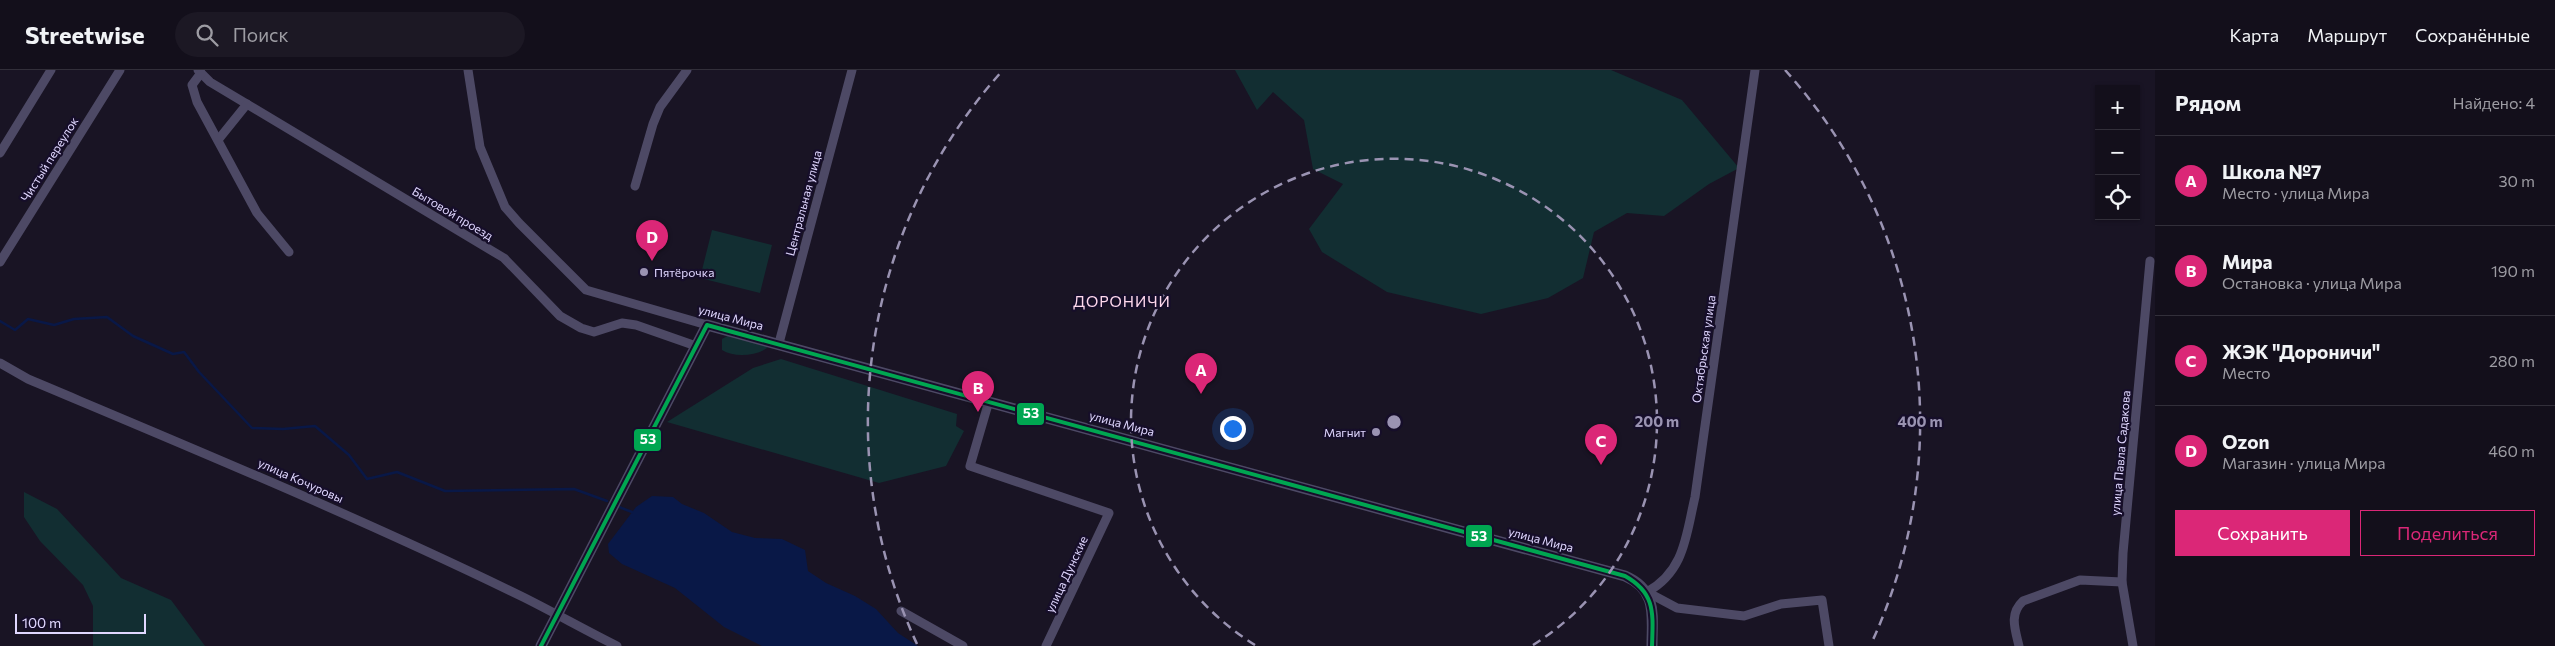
<!DOCTYPE html>
<html lang="ru">
<meta charset="utf-8">
<style>
:root{--surface:#130f1b;--page:#1c1824;--text:#f1f3f6;--muted:#9d9ca3;--line:#322f3a;--accent:#db2777}
body{margin:0;font-family:Commissioner,sans-serif;background:var(--page);color:var(--text)}
.controls{position:absolute;right:15px;top:15px;display:grid;overflow:hidden;border-radius:0px;box-shadow:0 1px 4px #0004}
.controls button{width:45px;height:45px;display:grid;place-items:center;padding:0;border:0;border-bottom:1px solid var(--line);background:var(--surface);color:var(--text);font:25px sans-serif}
.scale{position:absolute;left:15px;bottom:12px;width:131px;box-sizing:border-box;padding-left:5px;border:2px solid #e0d7ff;border-top:0;font-size:14px;line-height:18px;white-space:nowrap;color:#e0d7ff;-webkit-text-stroke:4px #160e2a;paint-order:stroke}
.you{position:absolute;left:1232px;top:358px;width:18px;height:18px;margin:-12px;border:4px solid #fff;border-radius:50%;background:#1a73e8;box-shadow:0 0 0 8px #1a73e833}
.badge{display:grid;place-items:center;width:32px;height:32px;border-radius:50%;background:var(--accent);color:#fff;font-size:16px;font-weight:700}
.pin{position:absolute;translate:-50% -41px;filter:drop-shadow(0 1px 2px #0008)}
.pin::after{content:'';position:absolute;top:26px;width:18px;height:15px;background:inherit;clip-path:polygon(0 0,100% 0,50% 100%)}
.list{margin:0;padding:0;list-style:none}
h2{display:flex;justify-content:space-between;align-items:center;height:65px;margin:0;padding:0 20px;font-size:21px}
h2 small{font-size:16px;font-weight:400;color:var(--muted)}
.list li{display:grid;grid-template-columns:32px 1fr auto;gap:15px;align-items:center;box-sizing:border-box;height:90px;padding:0 20px;border-top:1px solid var(--line)}
.list b{display:block;font-size:19px;white-space:nowrap}
.list p{margin:0;font-size:16px;white-space:nowrap;color:var(--muted)}
.list em{font-size:16px;font-style:normal;color:var(--muted)}
.actions{display:flex;gap:10px;padding:15px 20px}
.actions a{flex:1;padding:11px 0;border:1px solid var(--accent);border-radius:0px;text-align:center;font-size:18px;color:var(--accent)}
.actions .main{background:var(--accent);color:#fff}
.icon{flex:none;width:28px;height:28px;fill:none;stroke:currentColor;stroke-width:2;stroke-linecap:round;stroke-linejoin:round}
.map{position:relative;flex:none;width:2155px;height:576px;overflow:hidden}
header{display:flex;align-items:center;gap:30px;box-sizing:border-box;height:70px;padding:0 25px;background:var(--surface);border-bottom:1px solid var(--line)}
header strong{font-size:24px}
nav{display:flex;gap:28px;margin-inline-start:auto;font-size:18px}
.search{width:350px;height:45px;background:var(--page);display:flex;align-items:center;gap:12px;box-sizing:border-box;padding:0 18px;border-radius:28px;color:var(--muted);font-size:19px}
main{display:flex}
aside{flex:1;background:var(--surface)}
.map>svg:first-child{display:block}
.green{fill:#122e32}
.water{fill:#091847}
.lines{fill:none;stroke-linecap:round;stroke-linejoin:round}
.stream{stroke:#091847;stroke-width:2.5}
.minor{stroke:#4d4965;stroke-width:9}
.tertiary{stroke:#4d4965;stroke-width:11}
.bus-1-casing{stroke:#160e2a;stroke-width:8}
.bus-1{stroke:#00a651;stroke-width:4}
.ring{fill:none;stroke:#9a93b2;stroke-width:2.5;stroke-dasharray:9 6}
.poi-dot{fill:#9a93b2;stroke:#160e2a;stroke-width:2}
.labels{text-anchor:middle;dominant-baseline:central;stroke-width:4.5;stroke-linejoin:round;paint-order:stroke}
.street-label{font-size:12px;fill:#e0d7ff;stroke:#160e2a}
.poi-label{font-size:12px;fill:#e0d7ff;stroke:#160e2a;text-anchor:start}
.quarter-label{font-size:15px;letter-spacing:1px;fill:#ffd9ed;stroke:#160e2a}
.centre{fill:#9a93b2;stroke:#160e2a;stroke-width:2.5}
.ring-label{font-size:15px;text-anchor:middle;font-weight:bold;fill:#9a93b2;stroke:#160e2a;stroke-width:4.5;stroke-linejoin:round;paint-order:stroke}
.line-badge{stroke:#160e2a;stroke-width:2}
.badge-label{font-size:14px;text-anchor:middle;font-weight:bold;fill:#fff}
</style>
<header>
<strong>Streetwise</strong>
<div class="search"><svg class="icon" aria-label="search" viewBox="0 0 24 24"><circle cx="10" cy="10" r="6"/><path d="M15 15l6 6"/></svg>Поиск</div>
<nav><a>Карта</a><a>Маршрут</a><a>Сохранённые</a></nav>
</header>
<main>
<div class="map">
<svg width="2155" height="576" viewBox="0 0 2155 576">
<rect width="100%" height="100%" fill="#191424"/>
<g class="green">
<polygon points="1235,0 1611,0 1682,30 1739,98 1709,114 1664,146 1627,143 1594,162 1583,208 1548,228 1481,244 1387,222 1322,182 1309,159 1343,114 1313,99 1304,50 1273,22 1257,40"/>
<polygon points="712,160 772,175 760,223 700,208"/>
<path d="M729,265L768,276L767,278C756,286 734,288 722,280V269Z"/>
<polygon points="781,289 957,344 956,356 964,361 946,396 879,413 667,352 753,298"/>
<polygon points="24,422 57,439 121,508 171,530 205,576 93,576 93,536 83,515 40,471 24,447"/>
</g>
<polygon class="water" points="652,426 673,427 682,434 704,443 732,462 755,468 782,469 805,480 808,501 826,513 855,526 876,539 898,563 918,576 762,576 724,557 675,518 622,494 609,483 608,474 636,437"/>
<g class="lines">
<g class="stream">
<polyline points="0,251 15,260 28,249 54,255 74,249 107,247 133,266 173,284 184,282 199,302 252,358 283,359 315,356 349,385 367,409 397,402 445,421 574,419 607,431"/>
<polyline points="619,437 632,442"/>
</g>
<g class="minor">
<polyline points="198,0 210,12 504,188 560,246 581,258 594,262 622,253 636,255 696,276"/>
<polyline points="468,0 480,77 505,137 519,153 586,220 707,255"/>
<polyline points="201,3 192,15 197,32 257,143 289,182"/>
<polyline points="218,70 247,34"/>
<polyline points="0,83 51,0"/>
<polyline points="635,116 653,54 660,37 687,0"/>
<polyline points="0,192 120,0"/>
<polyline points="779,273 852,0"/>
<path d="M0,293L28,309C194,379 361,448 523,527C555,543 585,560 617,576"/>
<polyline points="989,331 970,396 1109,443 1046,576"/>
<path d="M1647,522C1685,501 1686,465 1695,427L1755,0"/>
<polyline points="1647,522 1677,538 1744,546 1781,534 1822,530 1829,576"/>
<polyline points="901,541 963,576"/>
<path d="M2019,576C2015,559 2009,544 2023,531L2080,510L2122,512"/>
<polyline points="2133,576 2122,512 2123,483 2150,191"/>
</g>
<path class="tertiary" d="M541,576L707,255L1625,506C1658,520 1652,546 1652,576"/>
<defs>
<path id="bus-1" d="M541,576L707,255L1625,506C1656,523 1653,544 1652,576"/>
</defs>
<use href="#bus-1" class="bus-1-casing"/>
<use href="#bus-1" class="bus-1"/>
</g>
<g class="ring">
<path d="M1255 575A263 263 0 1 1 1533 575"/>
<path d="M917 574A526 526 0 0 1 1003 0M1785 0A526 526 0 0 1 1871 574"/>
</g>
<g class="poi-dot">
<circle cx="644" cy="202" r="5"/>
<circle cx="1376" cy="362" r="5"/>
</g>
<g class="labels">
<g class="street-label">
<text transform="translate(49 89) rotate(-58)">Чистый переулок</text>
<text transform="translate(803 133) rotate(-75)">Центральная улица</text>
<text transform="translate(453 143) rotate(31)">Бытовой проезд</text>
<text transform="translate(731 247) rotate(15)">улица Мира</text>
<text transform="translate(1703 279) rotate(-82)">Октябрьская улица</text>
<text transform="translate(1122 353) rotate(15)">улица Мира</text>
<text transform="translate(2120 383) rotate(-85)">улица Павла Садакова</text>
<text transform="translate(301 410) rotate(24)">улица Кочуровы</text>
<text transform="translate(1541 469) rotate(15)">улица Мира</text>
<text transform="translate(1066 504) rotate(-65)">улица Дунские</text>
</g>
<g class="poi-label">
<text x="654" y="202">Пятёрочка</text>
<text x="1366" y="362" text-anchor="end">Магнит</text>
</g>
<g class="quarter-label">
<text x="1122" y="231">ДОРОНИЧИ</text>
</g>
</g>
<circle cx="1394" cy="352" r="8" class="centre"/>
<g class="ring-label">
<text x="1657" y="357">200 m</text>
<text x="1920" y="357">400 m</text>
</g>
<g class="line-badge">
<rect x="1016" y="332" width="29" height="24" rx="5" fill="#00a651"/>
<rect x="633" y="358" width="29" height="24" rx="5" fill="#00a651"/>
<rect x="1465" y="454" width="28" height="24" rx="5" fill="#00a651"/>
</g>
<g class="badge-label">
<text x="1031" y="348">53</text>
<text x="648" y="374">53</text>
<text x="1479" y="471">53</text>
</g>
</svg>
<div class="controls">
<button>+</button>
<button>−</button>
<button><svg class="icon" aria-label="locate" viewBox="0 0 24 24"><circle cx="12" cy="12" r="6"/><path d="M12 2v4M12 18v4M2 12h4M18 12h4"/></svg></button>
</div>
<div class="scale">100 m</div>
<div class="you"></div>
<div class="pin badge" style="left:1201px;top:324px">A</div>
<div class="pin badge" style="left:978px;top:342px">B</div>
<div class="pin badge" style="left:1601px;top:395px">C</div>
<div class="pin badge" style="left:652px;top:191px">D</div>
</div>
<aside>
<h2>Рядом<small>Найдено: 4</small></h2>
<ul class="list">
<li><span class="badge">A</span><div><b>Школа №7</b><p>Место · улица Мира</p></div><em>30 m</em></li>
<li><span class="badge">B</span><div><b>Мира</b><p>Остановка · улица Мира</p></div><em>190 m</em></li>
<li><span class="badge">C</span><div><b>ЖЭК &quot;Дороничи&quot;</b><p>Место</p></div><em>280 m</em></li>
<li><span class="badge">D</span><div><b>Ozon</b><p>Магазин · улица Мира</p></div><em>460 m</em></li>
</ul>
<div class="actions"><a class="main">Сохранить</a><a>Поделиться</a></div>
</aside>
</main>
